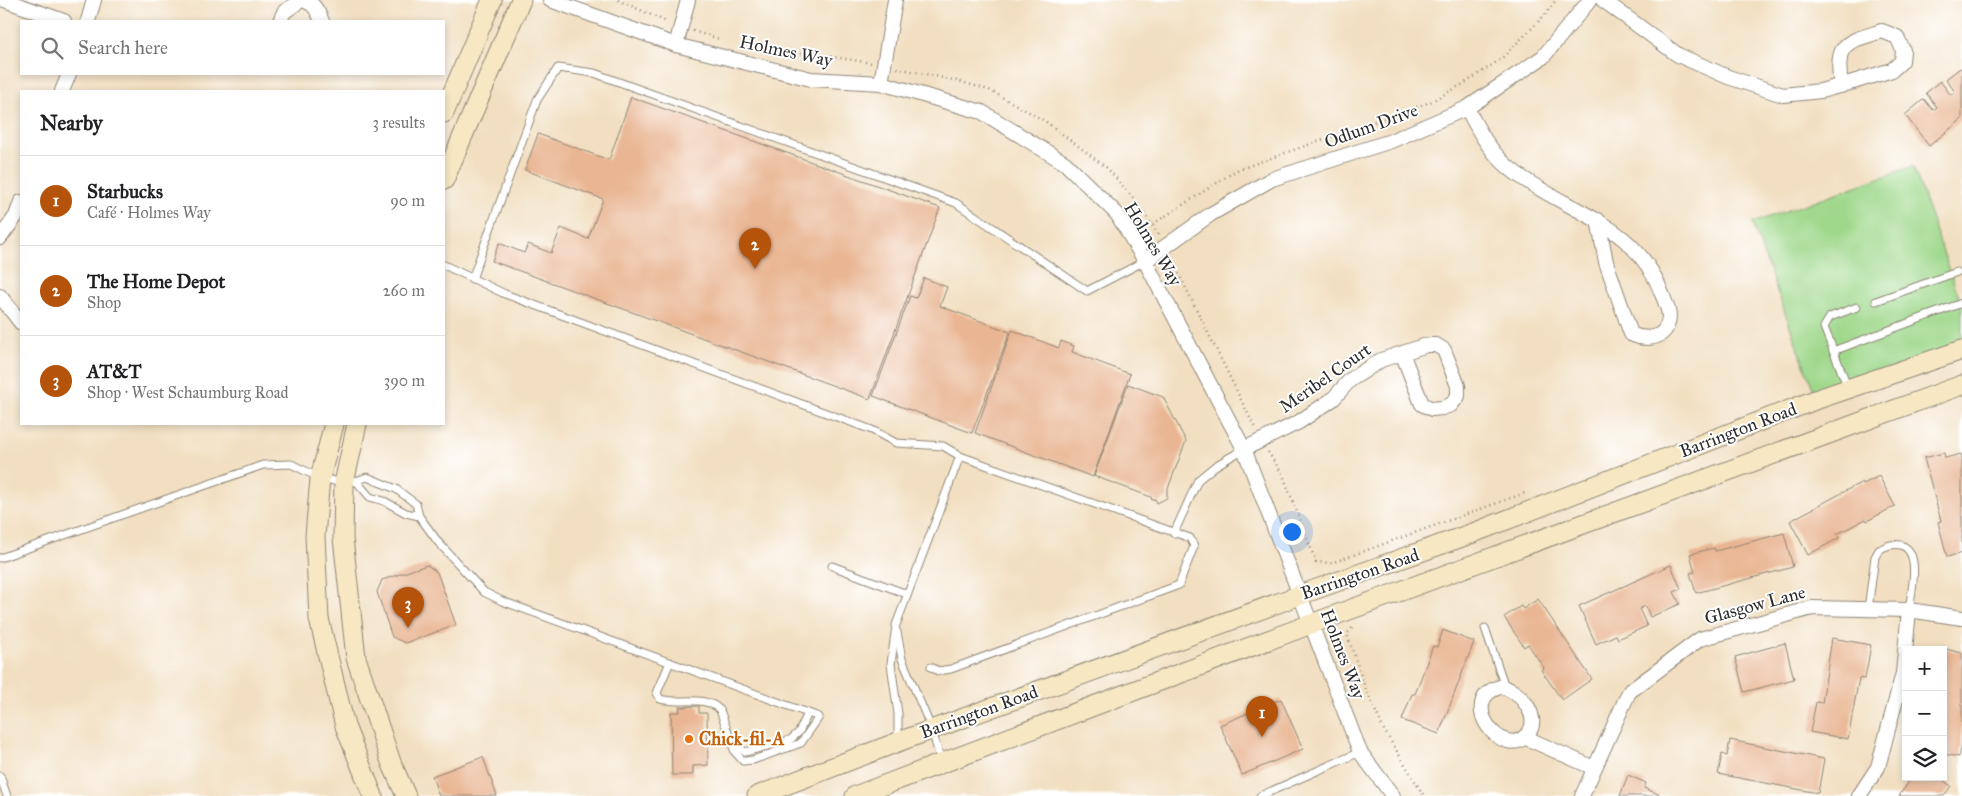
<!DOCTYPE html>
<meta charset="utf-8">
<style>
:root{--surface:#fff;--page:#f6f6f6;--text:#202124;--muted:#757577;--line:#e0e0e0;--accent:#b45309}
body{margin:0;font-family:"IM FELL Great Primer",serif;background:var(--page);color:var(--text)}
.controls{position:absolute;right:15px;bottom:15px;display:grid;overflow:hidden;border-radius:0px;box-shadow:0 2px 8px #0003}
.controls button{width:45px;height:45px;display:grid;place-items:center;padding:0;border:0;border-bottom:1px solid var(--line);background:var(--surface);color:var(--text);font:25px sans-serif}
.you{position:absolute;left:1291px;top:531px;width:18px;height:18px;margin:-12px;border:4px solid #fff;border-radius:50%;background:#1a73e8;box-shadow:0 0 0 8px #1a73e833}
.badge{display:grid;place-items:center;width:32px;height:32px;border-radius:50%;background:var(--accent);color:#fff;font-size:16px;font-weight:700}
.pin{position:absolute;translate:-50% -41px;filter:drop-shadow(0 1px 2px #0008)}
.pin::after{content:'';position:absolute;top:26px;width:18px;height:15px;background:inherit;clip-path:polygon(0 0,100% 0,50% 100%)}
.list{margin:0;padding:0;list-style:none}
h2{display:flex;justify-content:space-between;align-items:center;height:65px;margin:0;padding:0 20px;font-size:21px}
h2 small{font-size:16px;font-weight:400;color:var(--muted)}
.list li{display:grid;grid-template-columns:32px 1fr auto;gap:15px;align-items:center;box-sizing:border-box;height:90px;padding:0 20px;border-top:1px solid var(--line)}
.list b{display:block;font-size:19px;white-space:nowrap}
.list p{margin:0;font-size:16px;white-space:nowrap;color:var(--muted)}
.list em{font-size:16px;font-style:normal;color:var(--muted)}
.icon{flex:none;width:28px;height:28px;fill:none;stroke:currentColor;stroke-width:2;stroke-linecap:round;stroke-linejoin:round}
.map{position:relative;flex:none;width:1962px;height:796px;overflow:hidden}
.search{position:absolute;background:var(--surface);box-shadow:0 2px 8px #0003;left:20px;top:20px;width:425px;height:55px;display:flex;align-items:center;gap:12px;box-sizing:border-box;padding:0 18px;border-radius:0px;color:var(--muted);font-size:19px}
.panel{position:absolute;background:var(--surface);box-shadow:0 2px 8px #0003;left:20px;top:90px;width:425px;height:335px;border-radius:0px}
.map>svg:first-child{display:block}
.green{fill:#9fd88b;stroke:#65825b}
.building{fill:#e9b592}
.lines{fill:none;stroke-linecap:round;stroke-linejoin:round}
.lane-casing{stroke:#8e8576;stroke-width:9}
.street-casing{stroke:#8e8576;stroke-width:16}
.secondary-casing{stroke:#8e8576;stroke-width:21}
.path{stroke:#8e8576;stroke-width:2.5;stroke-dasharray:1 4;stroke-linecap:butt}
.lane{stroke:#fff;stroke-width:7}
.street{stroke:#fff;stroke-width:14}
.secondary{stroke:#f7e8c3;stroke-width:19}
.food-dot{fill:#e8710a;stroke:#fff;stroke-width:2}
.labels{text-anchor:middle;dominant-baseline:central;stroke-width:4;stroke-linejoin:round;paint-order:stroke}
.street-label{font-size:18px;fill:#2b2b2b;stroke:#fff}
.food-label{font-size:18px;font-weight:bold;fill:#c56008;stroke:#fff;text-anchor:start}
</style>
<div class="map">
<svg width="1962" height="796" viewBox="0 0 1962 796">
<rect width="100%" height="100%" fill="#fff"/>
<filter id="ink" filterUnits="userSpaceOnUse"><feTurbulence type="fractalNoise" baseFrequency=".02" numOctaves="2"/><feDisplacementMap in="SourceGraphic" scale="10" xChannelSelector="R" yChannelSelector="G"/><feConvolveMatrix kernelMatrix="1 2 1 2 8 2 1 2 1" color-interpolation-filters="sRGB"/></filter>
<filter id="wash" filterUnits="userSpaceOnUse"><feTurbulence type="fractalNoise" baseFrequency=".0096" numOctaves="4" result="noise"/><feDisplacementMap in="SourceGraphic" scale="20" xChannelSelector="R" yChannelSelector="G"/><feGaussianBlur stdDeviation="1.12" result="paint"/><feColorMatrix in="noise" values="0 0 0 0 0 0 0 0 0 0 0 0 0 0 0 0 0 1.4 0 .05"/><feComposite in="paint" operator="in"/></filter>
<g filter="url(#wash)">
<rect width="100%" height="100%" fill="#f2dfc1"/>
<polygon class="green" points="1913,166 1962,306 1962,344 1816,397 1752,223"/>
<g id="blocks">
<g class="building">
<polygon points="1960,68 1962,70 1962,119 1929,146 1905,115 1924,99 1933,110 1937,107 1926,93 1940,81 1951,95 1955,92 1946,79"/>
<polygon points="631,97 940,208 870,399 492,261 499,243 524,253 528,244 551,253 561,228 588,239 603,199 525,170 538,134 609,160"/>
<polygon points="924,278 947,287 940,306 1010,332 972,433 873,396 910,296 916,298"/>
<polygon points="1012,330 1059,348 1061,341 1074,346 1072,352 1130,374 1093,477 975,433"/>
<polygon points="1128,384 1163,397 1186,441 1167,491 1167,498 1157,503 1155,499 1152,500 1151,497 1094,476"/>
<polygon points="1944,453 1945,458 1961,454 1962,458 1962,553 1947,557 1938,522 1941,521 1924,458"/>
<polygon points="1879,476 1895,506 1867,521 1866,519 1837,534 1839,538 1808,555 1790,521 1862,482 1863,484"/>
<polygon points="1784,533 1793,567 1696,593 1690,573 1695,572 1690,554 1714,548 1715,551"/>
<polygon points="427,565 437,572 456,625 405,643 392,637 377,592 382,580"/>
<polygon points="1671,565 1681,589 1674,592 1680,604 1650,617 1646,606 1639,609 1647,626 1618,639 1616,635 1596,644 1579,606"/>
<polygon points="1538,599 1592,679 1562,700 1541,670 1544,668 1528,644 1524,647 1504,617 1521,606 1523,609"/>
<polygon points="1443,630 1474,642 1439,734 1402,720 1412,694 1415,694 1433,646 1437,647"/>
<polygon points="1832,638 1871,645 1865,679 1859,678 1848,739 1810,732 1816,702 1822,703"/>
<polygon points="1785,643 1794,679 1744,692 1735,657"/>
<polygon points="1945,649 1962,653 1962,744 1959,757 1943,754 1943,656"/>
<polygon points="1281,699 1303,749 1242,775 1220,725"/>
<polygon points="699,706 699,713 707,713 708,765 693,766 693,775 672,775 671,712 680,712 679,707"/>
<polygon points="1730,740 1824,759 1818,793 1718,774 1722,754 1727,756"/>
<polygon points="483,757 497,796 439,796 432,776"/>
<polygon points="1628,775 1646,783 1644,788 1660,795 1660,796 1620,796"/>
<polygon points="1912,777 1939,777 1951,786 1944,796 1899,796"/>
</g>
</g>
</g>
<g filter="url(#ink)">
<use href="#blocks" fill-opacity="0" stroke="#8e8576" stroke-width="1"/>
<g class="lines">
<defs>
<g id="lane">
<polyline points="444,265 505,294 872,430 896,443 943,446 960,456 1190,538 1194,546 1179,585 951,669 938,671 931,667"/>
<polyline points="472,279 537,100 558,68 594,73 956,203 1087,291 1145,261"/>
<polyline points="1876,301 1957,272"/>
<polyline points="1833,351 1962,303"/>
<polyline points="1848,388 1824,327 1830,317 1857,307"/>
<polyline points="356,481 370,497 384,501 406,513 419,516"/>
<polyline points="1174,533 1198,480 1215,466 1244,449"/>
<path d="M0,558L263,465L291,464L320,478L344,483L356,481L367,477L396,489L416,504L419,516L438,542L484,592L502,601L819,717L801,743L753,760L743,761L735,752L720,710C704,694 680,705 660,699L657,693L670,662"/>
<polyline points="832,566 907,594"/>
<path d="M1868,609L1875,557L1879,550C1886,546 1892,543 1901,545C1922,552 1911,593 1909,610"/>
<polyline points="1485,628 1505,687"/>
<polyline points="897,632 902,659 932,730 941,762"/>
<polyline points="898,741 898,714 891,664 896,625 960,456"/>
<polyline points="733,743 745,752 790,740 799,732 808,713"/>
<polyline points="0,776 7,796"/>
<polyline points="1260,796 1360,752"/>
</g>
<g id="street">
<polyline points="4,0 64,21"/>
<polyline points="550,0 676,45 811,79 881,83 982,112 1065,163 1117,214 1145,261 1244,449 1360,752 1393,796"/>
<path d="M1603,0L1678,55L1728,77L1783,95L1821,91L1853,82L1892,70L1902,61L1903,50L1897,37L1882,31C1844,43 1835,42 1841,86"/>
<polyline points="88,21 94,0"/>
<path d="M280,21L284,12L301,0C314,2 317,10 322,21"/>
<polyline points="676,45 688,0"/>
<polyline points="881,83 895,0"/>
<polyline points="62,91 69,74"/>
<path d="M1467,108C1480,134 1493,157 1517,174C1571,214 1636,223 1662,294C1666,304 1672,315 1667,326C1661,340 1643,340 1631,334L1606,262L1598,220"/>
<polyline points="0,238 16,216 21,202"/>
<polyline points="1145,261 1211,214 1272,179 1391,141 1467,108 1543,57 1590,0"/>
<polyline points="0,296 21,323"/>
<polyline points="1244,449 1299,422 1333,399 1350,380 1381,360 1427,345 1436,345 1444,350 1458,386 1458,396 1451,405 1442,408 1432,409 1422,404 1402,353"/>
<path d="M1500,687C1519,688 1543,718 1527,735C1502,762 1456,699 1500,687Z"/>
<polyline points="1524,737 1594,768"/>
<polyline points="1582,796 1629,692 1700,639 1812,608 1909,610 1962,618"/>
<polyline points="1859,796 1878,767 1903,673 1909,610"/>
</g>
<g id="secondary">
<polyline points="444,113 492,0"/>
<polyline points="444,180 521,0"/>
<polyline points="334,424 320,478 315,536 319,619 345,726 373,796"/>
<polyline points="357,424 344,483 343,538 356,658 391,762 406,796"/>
<polyline points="757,796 898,742 1300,595 1473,533 1815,400 1962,350"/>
<polyline points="855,796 1311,624 1962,385"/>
</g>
</defs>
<use href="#lane" class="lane-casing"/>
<use href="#street" class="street-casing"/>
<use href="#secondary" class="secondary-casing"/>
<g class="path">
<polyline points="618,0 667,22"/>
<polyline points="693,31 719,39"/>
<polyline points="751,48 821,55 872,63"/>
<polyline points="897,68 958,81 989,90 1045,121 1107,168 1135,200 1159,235"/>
<polyline points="1153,224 1237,170 1430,102 1465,83 1501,59 1545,15 1556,0"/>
<polyline points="1172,260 1255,428"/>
<polyline points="1268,452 1283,475 1316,562 1331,563 1525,493"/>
<polyline points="1352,628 1347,634 1366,690 1384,730 1424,796"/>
</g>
<use href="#lane" class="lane"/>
<use href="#street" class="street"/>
<use href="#secondary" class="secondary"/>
</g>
</g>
<circle class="food-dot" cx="689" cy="739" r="5"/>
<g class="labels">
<g class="street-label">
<text transform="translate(786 51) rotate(12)">Holmes Way</text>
<text transform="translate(1371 126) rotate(-20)">Odlum Drive</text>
<text transform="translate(1153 244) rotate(59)">Holmes Way</text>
<text transform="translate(1325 378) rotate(-35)">Meribel Court</text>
<text transform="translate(1738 430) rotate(-21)">Barrington Road</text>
<text transform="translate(1360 574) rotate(-19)">Barrington Road</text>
<text transform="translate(1755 605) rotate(-15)">Glasgow Lane</text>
<text transform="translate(1343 654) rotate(69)">Holmes Way</text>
<text transform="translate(979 712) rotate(-20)">Barrington Road</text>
</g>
<g class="food-label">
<text x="699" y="739">Chick-fil-A</text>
</g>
</g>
</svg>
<div class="controls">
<button>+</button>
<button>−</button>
<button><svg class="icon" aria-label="layers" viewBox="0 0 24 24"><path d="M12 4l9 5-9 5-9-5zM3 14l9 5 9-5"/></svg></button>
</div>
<div class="you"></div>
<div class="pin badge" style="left:1262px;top:737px">1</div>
<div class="pin badge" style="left:755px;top:269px">2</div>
<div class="pin badge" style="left:408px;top:628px">3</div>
<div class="search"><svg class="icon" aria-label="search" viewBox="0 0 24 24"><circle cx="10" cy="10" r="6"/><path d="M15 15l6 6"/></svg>Search here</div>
<section class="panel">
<h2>Nearby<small>3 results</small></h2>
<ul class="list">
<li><span class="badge">1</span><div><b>Starbucks</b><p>Café · Holmes Way</p></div><em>90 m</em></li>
<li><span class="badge">2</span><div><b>The Home Depot</b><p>Shop</p></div><em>260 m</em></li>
<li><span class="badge">3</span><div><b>AT&amp;T</b><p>Shop · West Schaumburg Road</p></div><em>390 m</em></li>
</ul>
</section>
</div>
